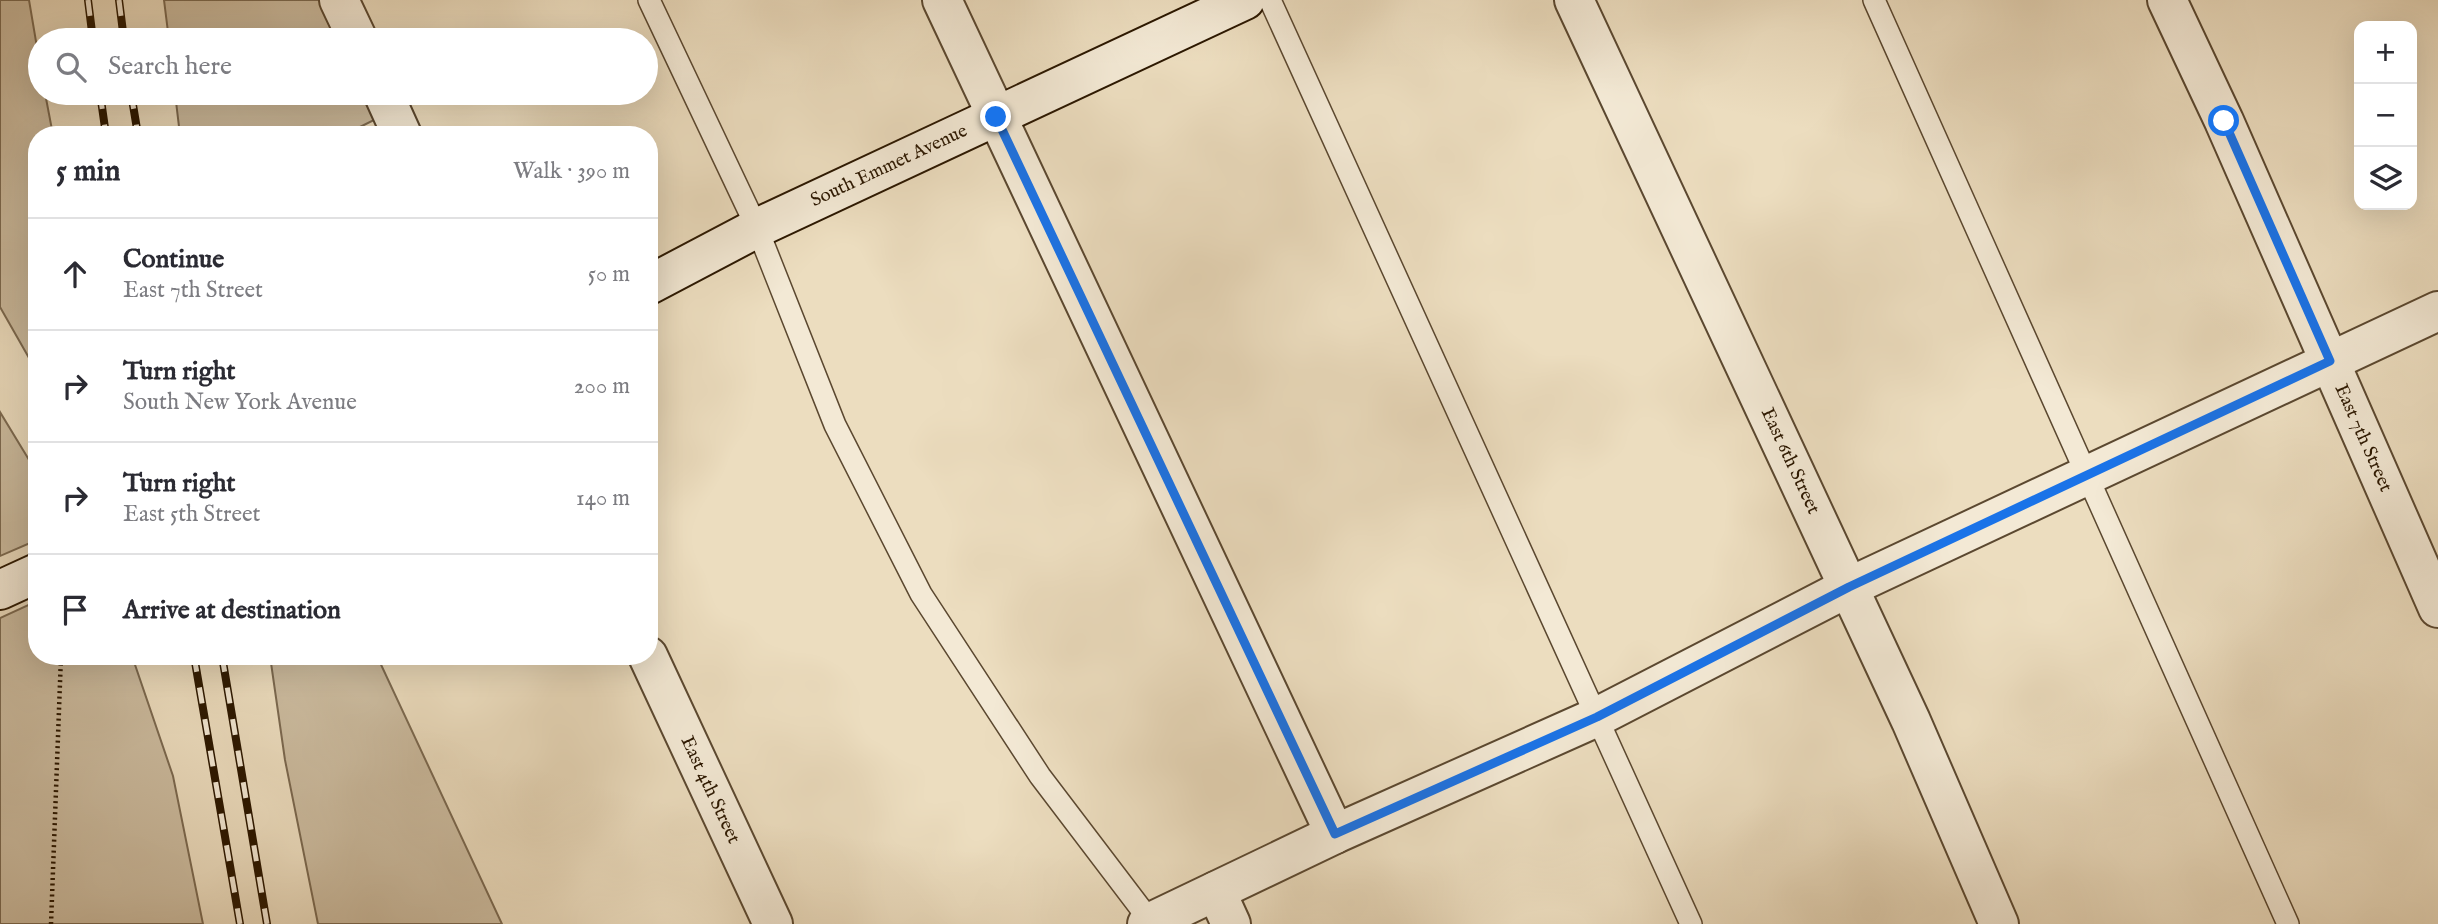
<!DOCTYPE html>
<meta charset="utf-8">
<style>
:root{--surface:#fff;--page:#f2f2f3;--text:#2b2b33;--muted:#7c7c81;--line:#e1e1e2}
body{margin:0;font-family:"IM FELL English",serif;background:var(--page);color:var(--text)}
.controls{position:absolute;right:21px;top:21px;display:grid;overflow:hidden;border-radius:14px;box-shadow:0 7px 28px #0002}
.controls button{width:63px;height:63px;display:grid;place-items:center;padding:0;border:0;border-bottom:2px solid var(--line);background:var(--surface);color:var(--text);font:35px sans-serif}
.stop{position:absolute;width:21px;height:21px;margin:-16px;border:5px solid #1a73e8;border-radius:50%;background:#fff}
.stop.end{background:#1a73e8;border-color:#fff;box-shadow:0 2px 7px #0008}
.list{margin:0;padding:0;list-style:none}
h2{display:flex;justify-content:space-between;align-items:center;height:91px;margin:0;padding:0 28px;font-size:30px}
h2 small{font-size:23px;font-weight:400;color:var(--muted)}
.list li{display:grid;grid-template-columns:46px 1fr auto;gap:21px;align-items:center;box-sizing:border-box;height:112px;padding:0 28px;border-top:2px solid var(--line)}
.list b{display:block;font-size:26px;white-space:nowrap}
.list p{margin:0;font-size:23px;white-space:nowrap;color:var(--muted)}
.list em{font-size:23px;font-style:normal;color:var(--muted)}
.icon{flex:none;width:38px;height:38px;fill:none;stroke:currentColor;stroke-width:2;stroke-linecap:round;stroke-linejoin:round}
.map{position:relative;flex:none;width:2438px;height:924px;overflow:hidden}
.search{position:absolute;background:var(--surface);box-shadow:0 7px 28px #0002;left:28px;top:28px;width:630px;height:77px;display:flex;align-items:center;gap:18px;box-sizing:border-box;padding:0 24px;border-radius:38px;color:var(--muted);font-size:26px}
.panel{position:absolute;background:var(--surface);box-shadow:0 7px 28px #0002;left:28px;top:126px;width:630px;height:539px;border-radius:28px}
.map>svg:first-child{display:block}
.green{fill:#cbbb9f;stroke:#7b6950;stroke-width:2}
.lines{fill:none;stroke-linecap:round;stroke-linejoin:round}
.lane-casing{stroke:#5b4830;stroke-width:24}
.street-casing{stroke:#5b4830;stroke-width:42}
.secondary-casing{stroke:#2b1700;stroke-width:42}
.path{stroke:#2b1700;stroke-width:4.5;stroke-dasharray:2 3.5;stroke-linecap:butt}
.lane{stroke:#f3e9d5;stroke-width:21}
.street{stroke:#f3e9d5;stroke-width:38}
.secondary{stroke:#f3e9d5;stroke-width:38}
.rail-casing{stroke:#2b1700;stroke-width:8}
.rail{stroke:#f3e9d5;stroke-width:5;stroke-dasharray:16;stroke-linecap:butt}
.route{stroke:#1a73e8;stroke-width:9}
.labels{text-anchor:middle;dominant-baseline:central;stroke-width:5;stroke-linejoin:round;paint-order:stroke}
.street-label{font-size:19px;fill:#2b1700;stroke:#f3e9d5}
</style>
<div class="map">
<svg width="2438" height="924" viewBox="0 0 2438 924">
<rect width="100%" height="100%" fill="#ecddbf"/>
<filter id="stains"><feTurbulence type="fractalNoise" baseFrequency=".00286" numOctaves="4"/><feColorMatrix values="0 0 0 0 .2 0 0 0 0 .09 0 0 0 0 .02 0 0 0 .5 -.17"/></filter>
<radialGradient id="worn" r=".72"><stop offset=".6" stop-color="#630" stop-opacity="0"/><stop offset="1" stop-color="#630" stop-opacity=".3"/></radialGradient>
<g class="green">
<polygon points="0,0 29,0 40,65 40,93 45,93 53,135 37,135 37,372 0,307"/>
<polygon points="164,0 326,0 344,40 169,40"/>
<polygon points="175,93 367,93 378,118 344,135 180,135"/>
<polygon points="0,412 37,473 37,540 0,556"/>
<polygon points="37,601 37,656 132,656 173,776 203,924 0,924 0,618"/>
<polygon points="270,656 377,656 502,924 318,924 285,760"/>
</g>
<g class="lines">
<defs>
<g id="lane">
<polyline points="649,0 757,228 835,425 921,594 1040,776 1151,922"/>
<polyline points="1270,0 1691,924"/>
<polyline points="1874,0 2288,924"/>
</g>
<g id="street">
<polyline points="339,0 358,40"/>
<polyline points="942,0 1335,834"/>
<polyline points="1574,0 1911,721 1999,924"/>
<polyline points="2167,0 2224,121 2438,608"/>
<polyline points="383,93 402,135"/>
<polyline points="648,656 773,924"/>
<polyline points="1216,891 1231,924"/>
<polyline points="1147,924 1335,834 1597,717 1849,587 2438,311"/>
</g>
<g id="secondary">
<polyline points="649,285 757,228 1245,0"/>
<polyline points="0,590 37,573"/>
</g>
</defs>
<use href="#lane" class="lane-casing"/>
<use href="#street" class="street-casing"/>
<use href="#secondary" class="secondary-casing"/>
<polyline class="path" points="51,924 61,656"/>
<use href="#lane" class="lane"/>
<use href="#street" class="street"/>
<use href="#secondary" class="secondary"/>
<defs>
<g id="rail">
<polyline points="88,0 93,40"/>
<polyline points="119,0 124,40"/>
<polyline points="100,93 106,135"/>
<polyline points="131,93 138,135"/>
<polyline points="194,656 240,924"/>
<polyline points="222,656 267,924"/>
</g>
</defs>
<use href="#rail" class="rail-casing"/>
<use href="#rail" class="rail"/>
</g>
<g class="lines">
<polyline class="route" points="996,117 1335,834 1597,717 1849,587 2330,361 2224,121"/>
</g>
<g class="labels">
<g class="street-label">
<text transform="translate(889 166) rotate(-25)">South Emmet Avenue</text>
<text transform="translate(2363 438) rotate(66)">East 7th Street</text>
<text transform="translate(1790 461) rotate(65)">East 6th Street</text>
<text transform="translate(710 790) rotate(65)">East 4th Street</text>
</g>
</g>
<rect width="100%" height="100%" filter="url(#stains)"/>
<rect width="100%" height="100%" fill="url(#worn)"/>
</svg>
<div class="controls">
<button>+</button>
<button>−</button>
<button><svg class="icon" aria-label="layers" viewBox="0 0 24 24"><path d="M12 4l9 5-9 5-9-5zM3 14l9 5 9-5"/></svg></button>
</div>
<div class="stop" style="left:2224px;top:121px"></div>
<div class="stop end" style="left:996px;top:117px"></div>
<div class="search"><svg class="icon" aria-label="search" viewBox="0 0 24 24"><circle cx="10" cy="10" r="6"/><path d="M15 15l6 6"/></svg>Search here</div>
<section class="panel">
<h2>5 min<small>Walk · 390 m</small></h2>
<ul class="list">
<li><svg class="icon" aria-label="ahead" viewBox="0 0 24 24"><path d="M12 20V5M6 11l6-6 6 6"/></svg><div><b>Continue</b><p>East 7th Street</p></div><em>50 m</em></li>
<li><svg class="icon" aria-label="right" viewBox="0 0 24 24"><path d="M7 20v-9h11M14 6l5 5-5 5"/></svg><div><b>Turn right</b><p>South New York Avenue</p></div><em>200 m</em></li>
<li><svg class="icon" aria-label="right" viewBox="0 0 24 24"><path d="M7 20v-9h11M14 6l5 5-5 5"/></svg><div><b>Turn right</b><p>East 5th Street</p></div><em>140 m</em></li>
<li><svg class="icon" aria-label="arrive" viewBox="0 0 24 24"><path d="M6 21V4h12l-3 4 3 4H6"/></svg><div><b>Arrive at destination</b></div></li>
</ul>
</section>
</div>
